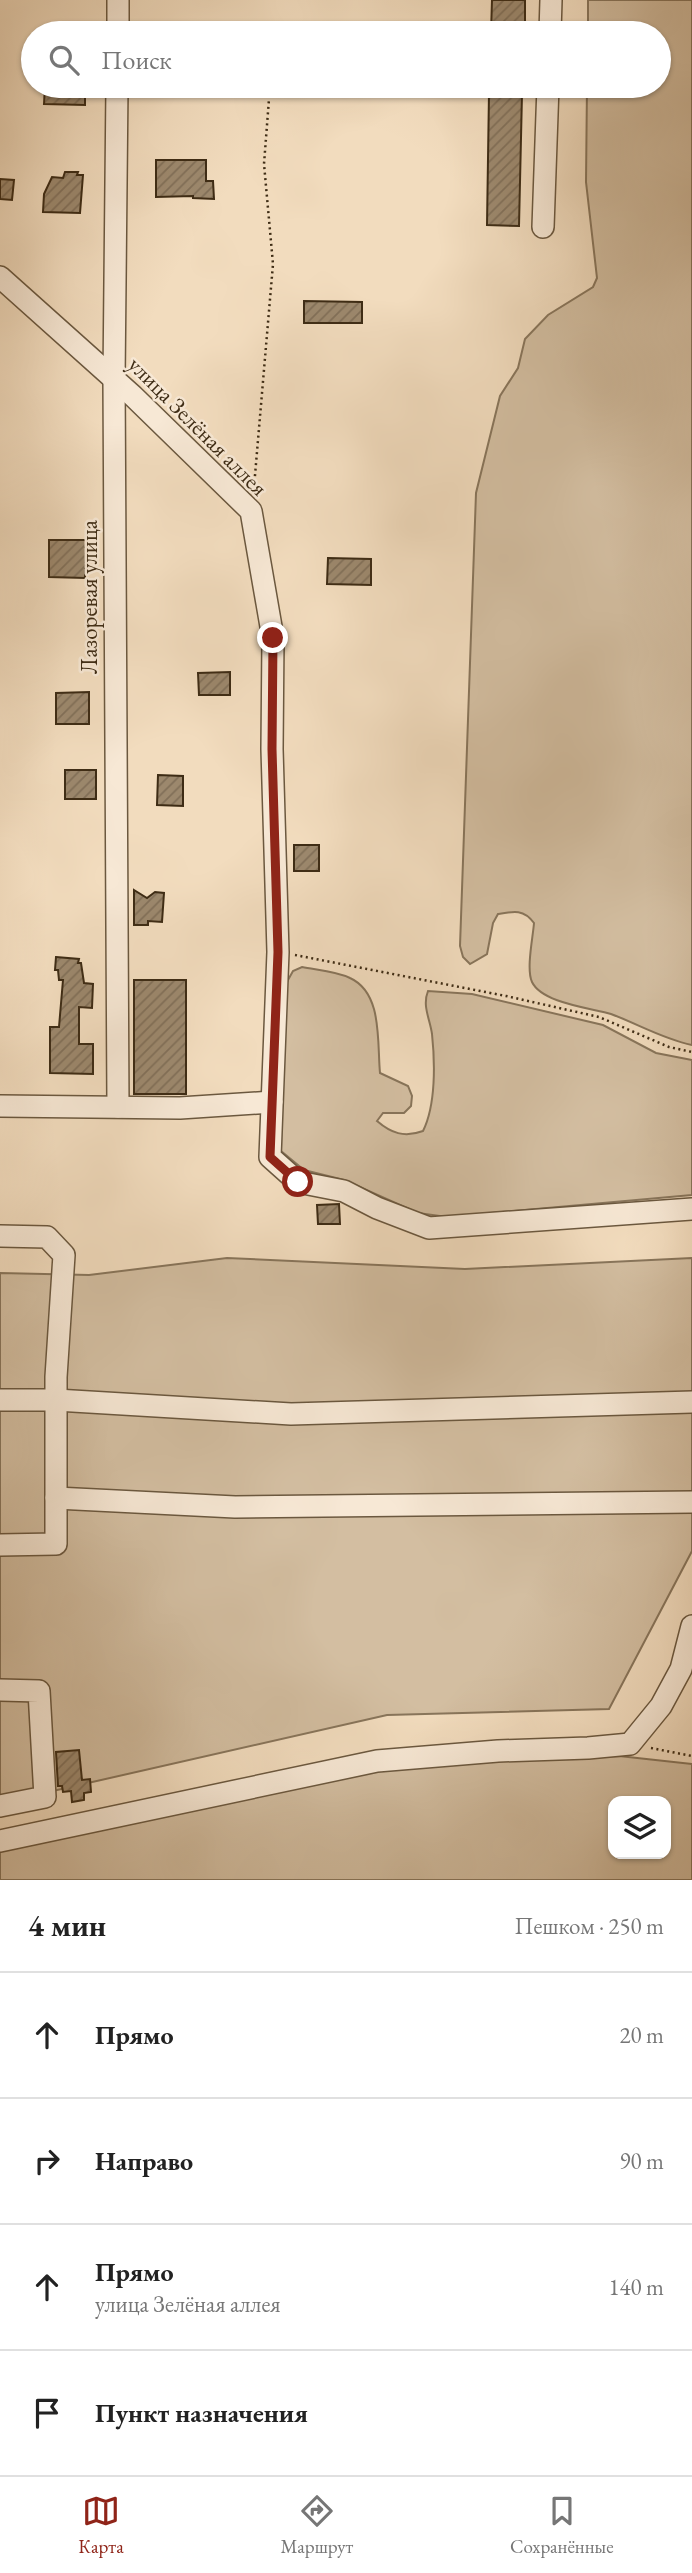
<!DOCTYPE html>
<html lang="ru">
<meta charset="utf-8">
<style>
:root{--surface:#fff;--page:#f2f2f2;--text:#222;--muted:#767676;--line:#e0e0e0;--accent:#8f2418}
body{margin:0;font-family:"EB Garamond",serif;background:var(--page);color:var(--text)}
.controls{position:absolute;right:21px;bottom:21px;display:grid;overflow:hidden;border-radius:14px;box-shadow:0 2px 5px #0004}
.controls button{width:63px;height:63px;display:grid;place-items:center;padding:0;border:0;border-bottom:2px solid var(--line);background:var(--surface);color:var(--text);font:35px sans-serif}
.stop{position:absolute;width:21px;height:21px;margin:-16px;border:5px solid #8f2418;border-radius:50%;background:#fff}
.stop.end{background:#8f2418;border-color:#fff;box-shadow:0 2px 7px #0008}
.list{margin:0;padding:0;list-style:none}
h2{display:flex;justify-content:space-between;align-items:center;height:91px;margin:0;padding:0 28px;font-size:30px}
h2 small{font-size:23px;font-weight:400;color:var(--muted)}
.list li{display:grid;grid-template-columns:46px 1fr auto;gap:21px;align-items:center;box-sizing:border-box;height:126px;padding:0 28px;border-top:2px solid var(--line)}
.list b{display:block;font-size:26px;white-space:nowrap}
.list p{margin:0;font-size:23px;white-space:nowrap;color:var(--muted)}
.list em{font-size:23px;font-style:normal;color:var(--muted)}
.icon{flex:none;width:38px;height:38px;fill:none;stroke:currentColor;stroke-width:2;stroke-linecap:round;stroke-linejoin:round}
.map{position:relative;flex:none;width:692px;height:1880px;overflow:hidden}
.search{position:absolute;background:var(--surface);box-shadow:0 2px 5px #0004;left:21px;right:21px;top:21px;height:77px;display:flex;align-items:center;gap:18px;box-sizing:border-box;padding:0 24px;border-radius:38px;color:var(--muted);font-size:26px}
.sheet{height:595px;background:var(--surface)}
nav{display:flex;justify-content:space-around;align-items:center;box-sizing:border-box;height:98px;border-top:2px solid var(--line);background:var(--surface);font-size:19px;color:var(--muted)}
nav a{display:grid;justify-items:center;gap:4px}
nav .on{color:var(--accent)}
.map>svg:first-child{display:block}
.green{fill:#d3bea1;stroke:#88755b;stroke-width:2;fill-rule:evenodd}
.building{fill:url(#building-hatch);stroke:#3e2c15;stroke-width:2}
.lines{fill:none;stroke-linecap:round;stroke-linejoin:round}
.minor-casing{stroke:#6b583f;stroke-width:24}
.path{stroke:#3e2c15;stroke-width:2.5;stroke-dasharray:2 3.5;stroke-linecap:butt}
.minor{stroke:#f7e8d5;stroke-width:21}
.route{stroke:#8f2418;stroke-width:9}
.labels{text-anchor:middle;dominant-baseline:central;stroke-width:5;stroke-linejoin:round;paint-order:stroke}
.street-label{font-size:23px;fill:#3e2c15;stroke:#f7e8d5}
</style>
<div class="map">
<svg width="692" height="1880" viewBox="0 0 692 1880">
<defs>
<pattern id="building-hatch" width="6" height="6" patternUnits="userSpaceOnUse" patternTransform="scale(1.75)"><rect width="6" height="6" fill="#9c886d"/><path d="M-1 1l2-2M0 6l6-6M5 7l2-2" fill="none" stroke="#816f58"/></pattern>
</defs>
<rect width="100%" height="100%" fill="#f2dcbe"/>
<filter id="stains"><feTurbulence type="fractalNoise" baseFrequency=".00286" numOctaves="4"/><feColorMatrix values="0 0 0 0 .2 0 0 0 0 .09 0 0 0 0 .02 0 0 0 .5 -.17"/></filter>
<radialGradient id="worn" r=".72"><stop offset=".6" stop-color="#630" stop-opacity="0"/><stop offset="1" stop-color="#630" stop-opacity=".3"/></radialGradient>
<g class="green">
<path d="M588,0H692V1045C663,1039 638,1024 611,1014C590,1008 542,1003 532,982C526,969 533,937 534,923C524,909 514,911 498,914L493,923L487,954L470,964L463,957L460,946L476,493L500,396L518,368L525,339L548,315L593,287L597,278L586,182L587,86H659V33H588Z"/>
<path d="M302,967C317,970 336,971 350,978C383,993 377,1042 380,1073L408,1086L412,1096L411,1106L404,1113H383L377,1121C391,1133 404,1138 423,1131C436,1105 435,1062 432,1034C430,1019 422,1006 428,991L472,994L603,1025L656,1053L692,1060V1195L447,1217L418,1213L344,1180L304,1170L281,1151L283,989L293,971Z"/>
<polygon points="227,1258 465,1269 692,1258 692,1551 609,1709 387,1715 0,1803 0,1273 89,1275"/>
<path d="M619,1756L692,1764V1880H0V1849L378,1769L527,1758ZM613,1801H666V1854H613Z"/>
</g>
<g class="building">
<polygon points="492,0 525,0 525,33 491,33"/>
<polygon points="45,86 85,86 85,105 44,104"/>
<polygon points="489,93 522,94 519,226 487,225"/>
<polygon points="156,160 206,160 206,181 213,181 214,199 193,198 193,196 156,197"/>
<polygon points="65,172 78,172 77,175 83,175 80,213 43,212 44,194 52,177 63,178"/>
<polygon points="0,179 14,180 12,200 0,199"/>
<polygon points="304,301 362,302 362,323 304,323"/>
<polygon points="49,540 86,540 85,578 49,577"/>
<polygon points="328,558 371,559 371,585 327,584"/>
<polygon points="230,672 230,695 199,695 198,673"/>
<polygon points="89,692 89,724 56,724 56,693"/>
<rect x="65" y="770" width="31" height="29"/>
<polygon points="158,775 183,776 183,806 157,805"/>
<rect x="294" y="845" width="25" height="26"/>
<polygon points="134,890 147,898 155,892 164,893 162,922 148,921 148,925 134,925"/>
<polygon points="56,957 79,959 78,963 81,963 84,983 93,984 92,1008 79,1007 79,1044 93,1044 93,1074 50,1073 50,1027 59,1027 63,980 59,980 58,970 55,970"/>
<rect x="134" y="980" width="52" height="114"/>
<polygon points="339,1204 340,1224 318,1224 317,1205"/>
<polygon points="79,1750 82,1780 90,1779 91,1792 84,1793 84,1800 72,1802 71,1791 63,1792 62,1786 58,1786 56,1752"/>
</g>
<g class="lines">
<defs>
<g id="minor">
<polyline points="118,33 118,0"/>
<polyline points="550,33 551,0"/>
<polyline points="117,86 114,379 118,1107"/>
<polyline points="543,227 548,86"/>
<polyline points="0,277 133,396 251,511 273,638 272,749 278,952 270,1157 298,1182 344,1191 377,1208 429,1228 692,1209"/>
<polyline points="0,1106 180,1108 272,1102"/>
<polyline points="0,1236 47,1237 64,1255 56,1377 56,1544 0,1545"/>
<polyline points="0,1400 56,1400 291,1414 692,1402"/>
<polyline points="56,1498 235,1507 692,1502"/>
<polyline points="0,1690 39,1691 45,1797 0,1806"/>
<polyline points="0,1841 377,1761 498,1751 588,1748 630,1744 661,1706 681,1669 692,1626"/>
</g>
</defs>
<use href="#minor" class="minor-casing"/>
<g class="path">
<polyline points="254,487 273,264 264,164 270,86"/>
<polyline points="295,955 506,996 599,1017 669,1047 692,1052"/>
<polyline points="651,1748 692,1756"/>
</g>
<use href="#minor" class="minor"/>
</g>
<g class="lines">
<polyline class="route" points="273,638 272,749 278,952 270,1157 298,1182"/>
</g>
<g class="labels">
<g class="street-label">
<text transform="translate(198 426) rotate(45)">улица Зелёная аллея</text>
<text transform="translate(89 597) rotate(-90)">Лазоревая улица</text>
</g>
</g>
<rect width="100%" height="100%" filter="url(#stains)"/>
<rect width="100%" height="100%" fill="url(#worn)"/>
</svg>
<div class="controls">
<button><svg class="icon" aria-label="layers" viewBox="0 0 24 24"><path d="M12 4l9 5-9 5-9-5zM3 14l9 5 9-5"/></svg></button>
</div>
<div class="stop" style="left:298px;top:1182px"></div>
<div class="stop end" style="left:273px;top:638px"></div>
<div class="search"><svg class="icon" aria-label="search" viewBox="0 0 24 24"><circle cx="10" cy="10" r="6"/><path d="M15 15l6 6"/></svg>Поиск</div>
</div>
<section class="sheet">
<h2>4 мин<small>Пешком · 250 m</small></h2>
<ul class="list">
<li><svg class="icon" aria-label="ahead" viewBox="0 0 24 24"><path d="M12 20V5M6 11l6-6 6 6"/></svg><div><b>Прямо</b></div><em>20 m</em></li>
<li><svg class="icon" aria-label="right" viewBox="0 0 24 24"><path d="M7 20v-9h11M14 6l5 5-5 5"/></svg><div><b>Направо</b></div><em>90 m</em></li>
<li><svg class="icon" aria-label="ahead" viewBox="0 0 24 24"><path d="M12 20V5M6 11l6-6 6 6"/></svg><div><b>Прямо</b><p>улица Зелёная аллея</p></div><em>140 m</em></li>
<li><svg class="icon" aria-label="arrive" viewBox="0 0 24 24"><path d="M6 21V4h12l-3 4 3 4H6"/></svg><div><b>Пункт назначения</b></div></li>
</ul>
</section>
<nav>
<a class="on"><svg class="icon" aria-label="map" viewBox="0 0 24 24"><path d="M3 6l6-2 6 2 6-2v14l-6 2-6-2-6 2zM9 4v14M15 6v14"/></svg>Карта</a>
<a><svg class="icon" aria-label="directions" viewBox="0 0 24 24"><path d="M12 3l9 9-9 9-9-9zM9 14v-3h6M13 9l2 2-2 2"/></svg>Маршрут</a>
<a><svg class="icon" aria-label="saved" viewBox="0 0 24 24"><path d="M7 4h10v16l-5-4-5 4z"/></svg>Сохранённые</a>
</nav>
